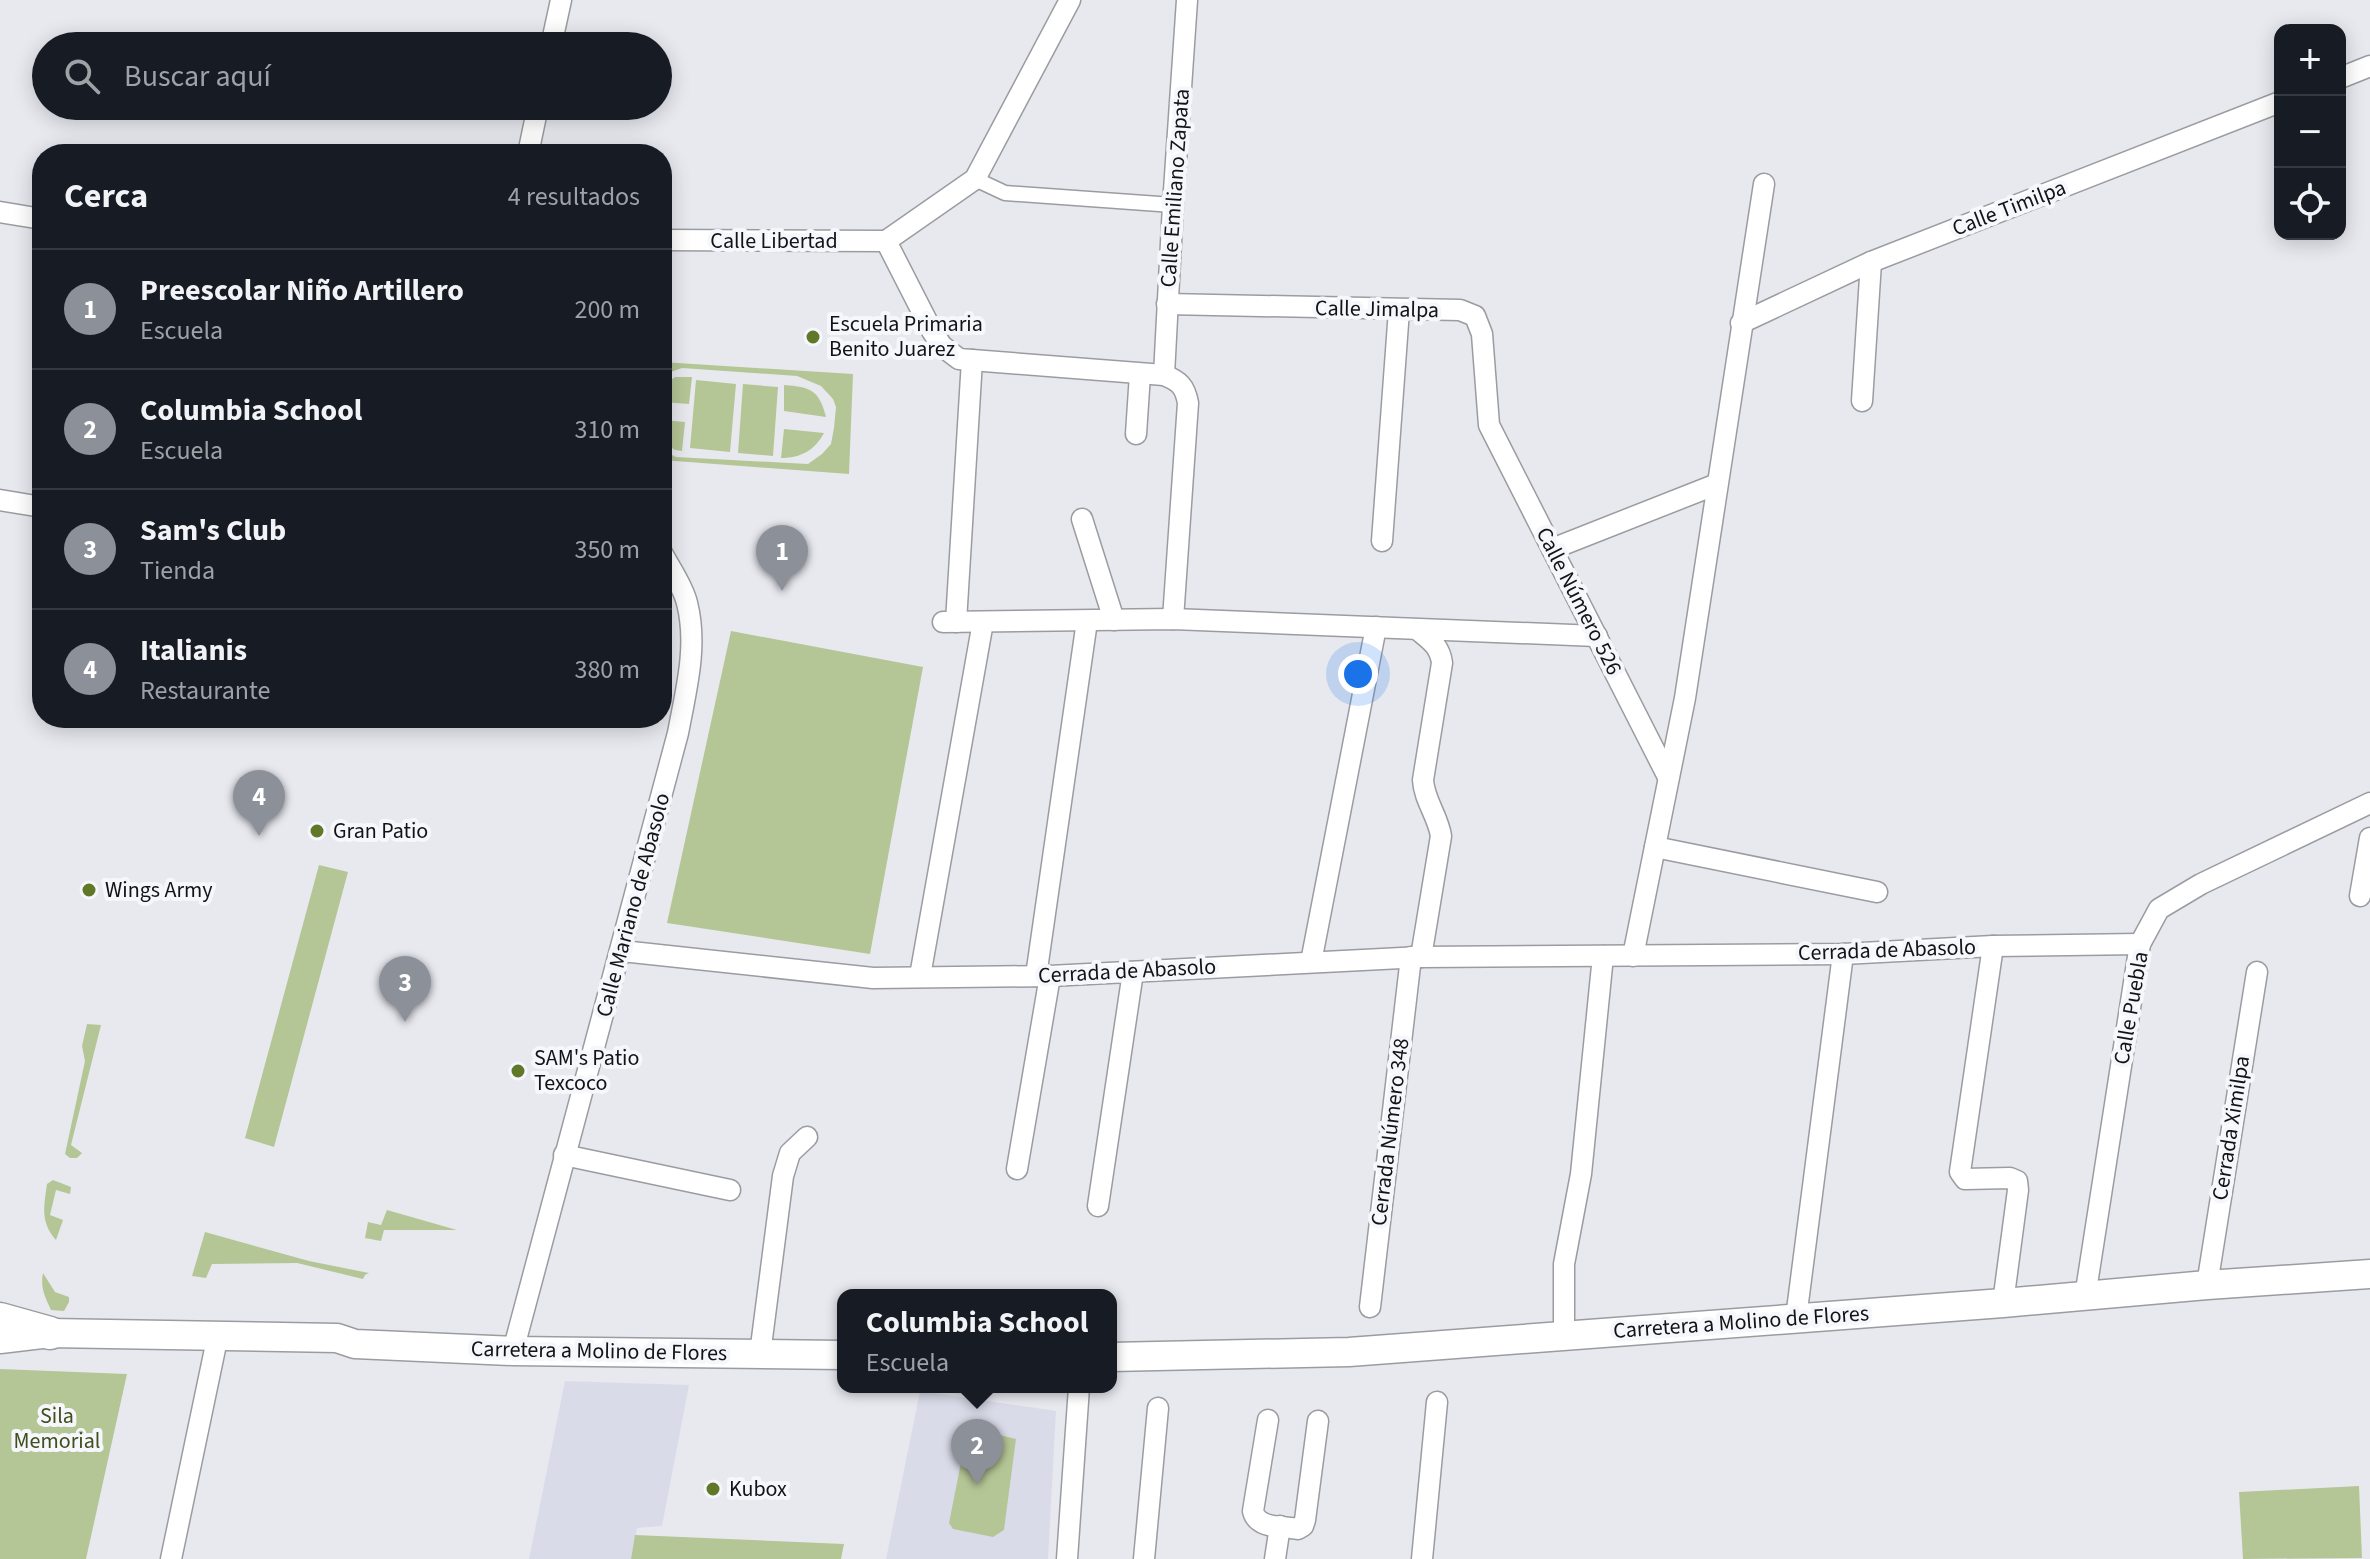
<!DOCTYPE html>
<html lang="es">
<meta charset="utf-8">
<style>
:root{--surface:#171b24;--page:#20242c;--text:#f1f3f6;--muted:#9ea1a6;--line:#363941;--accent:#8c9099}
body{margin:0;font-family:"Source Sans 3",sans-serif;background:var(--page);color:var(--text)}
.controls{position:absolute;right:24px;top:24px;display:grid;overflow:hidden;border-radius:16px;box-shadow:0 4px 20px #0003}
.controls button{width:72px;height:72px;display:grid;place-items:center;padding:0;border:0;border-bottom:2px solid var(--line);background:var(--surface);color:var(--text);font:40px sans-serif}
.you{position:absolute;left:1358px;top:674px;width:28px;height:28px;margin:-20px;border:6px solid #fff;border-radius:50%;background:#1a73e8;box-shadow:0 0 0 12px #1a73e833}
.badge{display:grid;place-items:center;width:52px;height:52px;border-radius:50%;background:var(--accent);color:#fff;font-size:26px;font-weight:700}
.pin{position:absolute;translate:-50% -66px;filter:drop-shadow(0 2px 4px #0008)}
.pin::after{content:'';position:absolute;top:42px;width:28px;height:24px;background:inherit;clip-path:polygon(0 0,100% 0,50% 100%)}
.popup{position:absolute;left:837px;top:1289px;width:280px;height:104px;box-sizing:border-box;display:grid;place-content:center;border-radius:16px;background:var(--surface);filter:drop-shadow(0 2px 6px #0005);font-size:26px;white-space:nowrap;color:var(--muted)}
.popup b{font-size:30px;color:var(--text)}
.popup::after{content:'';position:absolute;left:50%;top:100%;margin-left:-16px;border:16px solid transparent;border-top-color:var(--surface)}
.list{margin:0;padding:0;list-style:none}
h2{display:flex;justify-content:space-between;align-items:center;height:104px;margin:0;padding:0 32px;font-size:34px}
h2 small{font-size:26px;font-weight:400;color:var(--muted)}
.list li{display:grid;grid-template-columns:52px 1fr auto;gap:24px;align-items:center;box-sizing:border-box;height:120px;padding:0 32px;border-top:2px solid var(--line)}
.list b{display:block;font-size:30px;white-space:nowrap}
.list p{margin:0;font-size:26px;white-space:nowrap;color:var(--muted)}
.list em{font-size:26px;font-style:normal;color:var(--muted)}
.icon{flex:none;width:44px;height:44px;fill:none;stroke:currentColor;stroke-width:2;stroke-linecap:round;stroke-linejoin:round}
.map{position:relative;flex:none;width:2370px;height:1559px;overflow:hidden}
.search{position:absolute;background:var(--surface);box-shadow:0 4px 20px #0003;left:32px;top:32px;width:640px;height:88px;display:flex;align-items:center;gap:20px;box-sizing:border-box;padding:0 28px;border-radius:44px;color:var(--muted);font-size:30px}
.panel{position:absolute;background:var(--surface);box-shadow:0 4px 20px #0003;left:32px;top:144px;width:640px;height:584px;border-radius:32px}
.map>svg:first-child{display:block}
.built{fill:#d9dce8}
.green{fill:#b5c696}
.lines{fill:none;stroke-linecap:round;stroke-linejoin:round}
.pedestrian-casing{stroke:#9b9ca1;stroke-width:17}
.minor-casing{stroke:#9b9ca1;stroke-width:23}
.secondary-casing{stroke:#9b9ca1;stroke-width:31}
.primary-casing{stroke:#9b9ca1;stroke-width:35}
.pedestrian{stroke:#fff;stroke-width:14}
.minor{stroke:#fff;stroke-width:20}
.secondary{stroke:#fff;stroke-width:28}
.primary{stroke:#fff;stroke-width:32}
.poi-dot{fill:#617829;stroke:#f5f7fc;stroke-width:3}
.labels{text-anchor:middle;dominant-baseline:central;stroke-width:8;stroke-linejoin:round;paint-order:stroke}
.street-label{font-size:22px;fill:#131315;stroke:#f5f7fc}
.poi-label{font-size:22px;fill:#131315;stroke:#f5f7fc;text-anchor:start}
.park-label{font-size:22px;fill:#404f1b;stroke:#f5f7fc}
</style>
<div class="map">
<svg width="2370" height="1559" viewBox="0 0 2370 1559">
<rect width="100%" height="100%" fill="#e8e9ef"/>
<g class="built">
<polygon points="565,1381 689,1385 662,1526 637,1528 631,1559 529,1559"/>
<polygon points="920,1391 1056,1411 1048,1559 886,1559"/>
</g>
<g class="green">
<polygon points="662,362 853,374 849,474 662,460 662,450 676,457 808,464 822,454 831,444 834,428 836,407 833,399 821,386 797,376 682,368 662,375"/>
<polygon points="675,377 692,377 689,404 662,402 662,386"/>
<polygon points="696,380 736,384 730,452 690,448"/>
<polygon points="743,384 778,387 773,456 738,453"/>
<path d="M784,385C811,387 819,390 826,417L784,411Z"/>
<polygon points="662,420 685,422 682,451 675,450 662,441"/>
<path d="M784,429L824,433C815,450 801,458 781,458Z"/>
<polygon points="731,631 923,667 870,954 667,923"/>
<polygon points="319,865 348,872 274,1147 245,1138"/>
<polygon points="87,1024 101,1025 71,1145 82,1153 77,1158 70,1158 65,1154 85,1061 82,1046"/>
<path d="M53,1180L71,1187L70,1194L56,1190L50,1215L63,1220L56,1240C40,1222 44,1206 47,1184Z"/>
<polygon points="387,1210 457,1230 384,1230 381,1241 365,1238 368,1222 381,1225"/>
<polygon points="205,1232 309,1261 369,1273 365,1275 363,1279 297,1263 212,1264 206,1278 192,1276"/>
<path d="M43,1273L55,1292L69,1297V1302L64,1311L51,1310C45,1297 40,1287 43,1273Z"/>
<polygon points="0,1369 127,1374 86,1559 0,1559"/>
<polygon points="968,1427 1016,1439 1004,1530 993,1537 953,1529 949,1523"/>
<polygon points="2359,1486 2362,1558 2243,1559 2239,1492"/>
<polygon points="635,1535 844,1544 841,1559 631,1559"/>
</g>
<g class="lines">
<defs>
<polyline id="pedestrian" points="975,179 1005,193 1173,205"/>
<g id="minor">
<polyline points="551,46 561,0"/>
<polyline points="2340,78 2370,66"/>
<polyline points="528,154 538,106"/>
<polyline points="0,212 42,219"/>
<polyline points="662,240 886,241"/>
<path d="M886,241L932,331L942,346L959,359L1164,375C1179,381 1185,386 1188,403L1173,619"/>
<polyline points="886,241 975,179 1070,0"/>
<polyline points="1167,304 1460,310 1475,316 1482,334 1489,425 1668,777"/>
<polyline points="1741,323 1871,262 2280,102"/>
<polyline points="1164,375 1173,205 1187,0"/>
<polyline points="1862,401 1871,262"/>
<polyline points="1136,434 1140,374"/>
<polyline points="0,500 42,507"/>
<polyline points="1082,519 1114,620"/>
<polyline points="1382,541 1399,310"/>
<polyline points="1552,549 1717,484"/>
<polyline points="943,622 1173,619 1597,636"/>
<polyline points="956,622 972,360"/>
<path d="M1418,630C1430,640 1440,646 1442,663L1423,780C1424,800 1438,816 1441,836L1421,957"/>
<polyline points="1655,847 1877,892"/>
<polyline points="2360,896 2370,838"/>
<polyline points="1993,946 1960,1172 1965,1179 2010,1178 2017,1181 2018,1190 2003,1303"/>
<polyline points="622,951 873,978 1050,976 1421,957 1843,954 1993,946 2140,944"/>
<polyline points="1633,956 1685,698 1764,184"/>
<polyline points="1311,962 1376,627"/>
<polyline points="920,976 983,622"/>
<polyline points="1036,976 1087,621"/>
<polyline points="564,1155 730,1190"/>
<polyline points="1017,1169 1050,976"/>
<polyline points="1098,1206 1133,972"/>
<polyline points="2207,1285 2257,972"/>
<polyline points="2085,1297 2140,944 2159,909 2201,884 2370,803"/>
<polyline points="1370,1307 1411,957"/>
<polyline points="1796,1318 1843,954"/>
<polyline points="1564,1335 1564,1264 1581,1174 1603,956"/>
<path d="M513,1351L678,733C686,690 698,646 687,603C683,586 670,568 662,553"/>
<polyline points="760,1354 783,1176 790,1153 807,1137"/>
<path d="M1268,1420L1253,1511C1257,1529 1282,1526 1298,1529L1303,1526L1305,1520L1318,1421"/>
<polyline points="171,1559 215,1349"/>
<polyline points="1067,1559 1079,1387"/>
<polyline points="1144,1559 1158,1408"/>
<polyline points="1275,1559 1280,1526"/>
<polyline points="1422,1559 1437,1402"/>
</g>
<g id="secondary">
<polyline points="0,1339 50,1333 337,1338 355,1344 513,1351 843,1355"/>
<polyline points="1111,1357 1349,1352 2003,1303 2207,1285 2370,1274"/>
</g>
<polyline id="primary" points="0,1319 50,1333"/>
</defs>
<use href="#pedestrian" class="pedestrian-casing"/>
<use href="#minor" class="minor-casing"/>
<use href="#secondary" class="secondary-casing"/>
<use href="#primary" class="primary-casing"/>
<use href="#pedestrian" class="pedestrian"/>
<use href="#minor" class="minor"/>
<use href="#secondary" class="secondary"/>
<use href="#primary" class="primary"/>
</g>
<g class="poi-dot">
<circle cx="813" cy="337" r="8"/>
<circle cx="317" cy="831" r="8"/>
<circle cx="89" cy="890" r="8"/>
<circle cx="518" cy="1071" r="8"/>
<circle cx="713" cy="1489" r="8"/>
</g>
<g class="labels">
<g class="street-label">
<text transform="translate(1175 188) rotate(-86)">Calle Emiliano Zapata</text>
<text transform="translate(2009 208) rotate(-21)">Calle Timilpa</text>
<text x="774" y="241">Calle Libertad</text>
<text transform="translate(1377 309) rotate(1)">Calle Jimalpa</text>
<text transform="translate(1579 601) rotate(63)">Calle Número 526</text>
<text transform="translate(633 905) rotate(-75)">Calle Mariano de Abasolo</text>
<text transform="translate(1887 950) rotate(-2)">Cerrada de Abasolo</text>
<text transform="translate(1127 971) rotate(-3)">Cerrada de Abasolo</text>
<text transform="translate(2131 1008) rotate(-80)">Calle Puebla</text>
<text transform="translate(2231 1128) rotate(-81)">Cerrada Ximilpa</text>
<text transform="translate(1390 1132) rotate(-83)">Cerrada Número 348</text>
<text transform="translate(1741 1322) rotate(-4)">Carretera a Molino de Flores</text>
<text transform="translate(599 1351) rotate(1)">Carretera a Molino de Flores</text>
</g>
<g class="poi-label">
<text x="829" y="324">Escuela Primaria<tspan x="829" dy="25">Benito Juarez</tspan></text>
<text x="333" y="831">Gran Patio</text>
<text x="105" y="890">Wings Army</text>
<text x="534" y="1058">SAM's Patio<tspan x="534" dy="25">Texcoco</tspan></text>
<text x="729" y="1489">Kubox</text>
</g>
<g class="park-label">
<text x="57" y="1416">Sila<tspan x="57" dy="25">Memorial</tspan></text>
</g>
</g>
</svg>
<div class="controls">
<button>+</button>
<button>−</button>
<button><svg class="icon" aria-label="locate" viewBox="0 0 24 24"><circle cx="12" cy="12" r="6"/><path d="M12 2v4M12 18v4M2 12h4M18 12h4"/></svg></button>
</div>
<div class="you"></div>
<div class="pin badge" style="left:782px;top:591px">1</div>
<div class="pin badge" style="left:977px;top:1485px">2</div>
<div class="popup"><b>Columbia School</b>Escuela</div>
<div class="pin badge" style="left:405px;top:1022px">3</div>
<div class="pin badge" style="left:259px;top:836px">4</div>
<div class="search"><svg class="icon" aria-label="search" viewBox="0 0 24 24"><circle cx="10" cy="10" r="6"/><path d="M15 15l6 6"/></svg>Buscar aquí</div>
<section class="panel">
<h2>Cerca<small>4 resultados</small></h2>
<ul class="list">
<li><span class="badge">1</span><div><b>Preescolar Niño Artillero</b><p>Escuela</p></div><em>200 m</em></li>
<li><span class="badge">2</span><div><b>Columbia School</b><p>Escuela</p></div><em>310 m</em></li>
<li><span class="badge">3</span><div><b>Sam's Club</b><p>Tienda</p></div><em>350 m</em></li>
<li><span class="badge">4</span><div><b>Italianis</b><p>Restaurante</p></div><em>380 m</em></li>
</ul>
</section>
</div>
